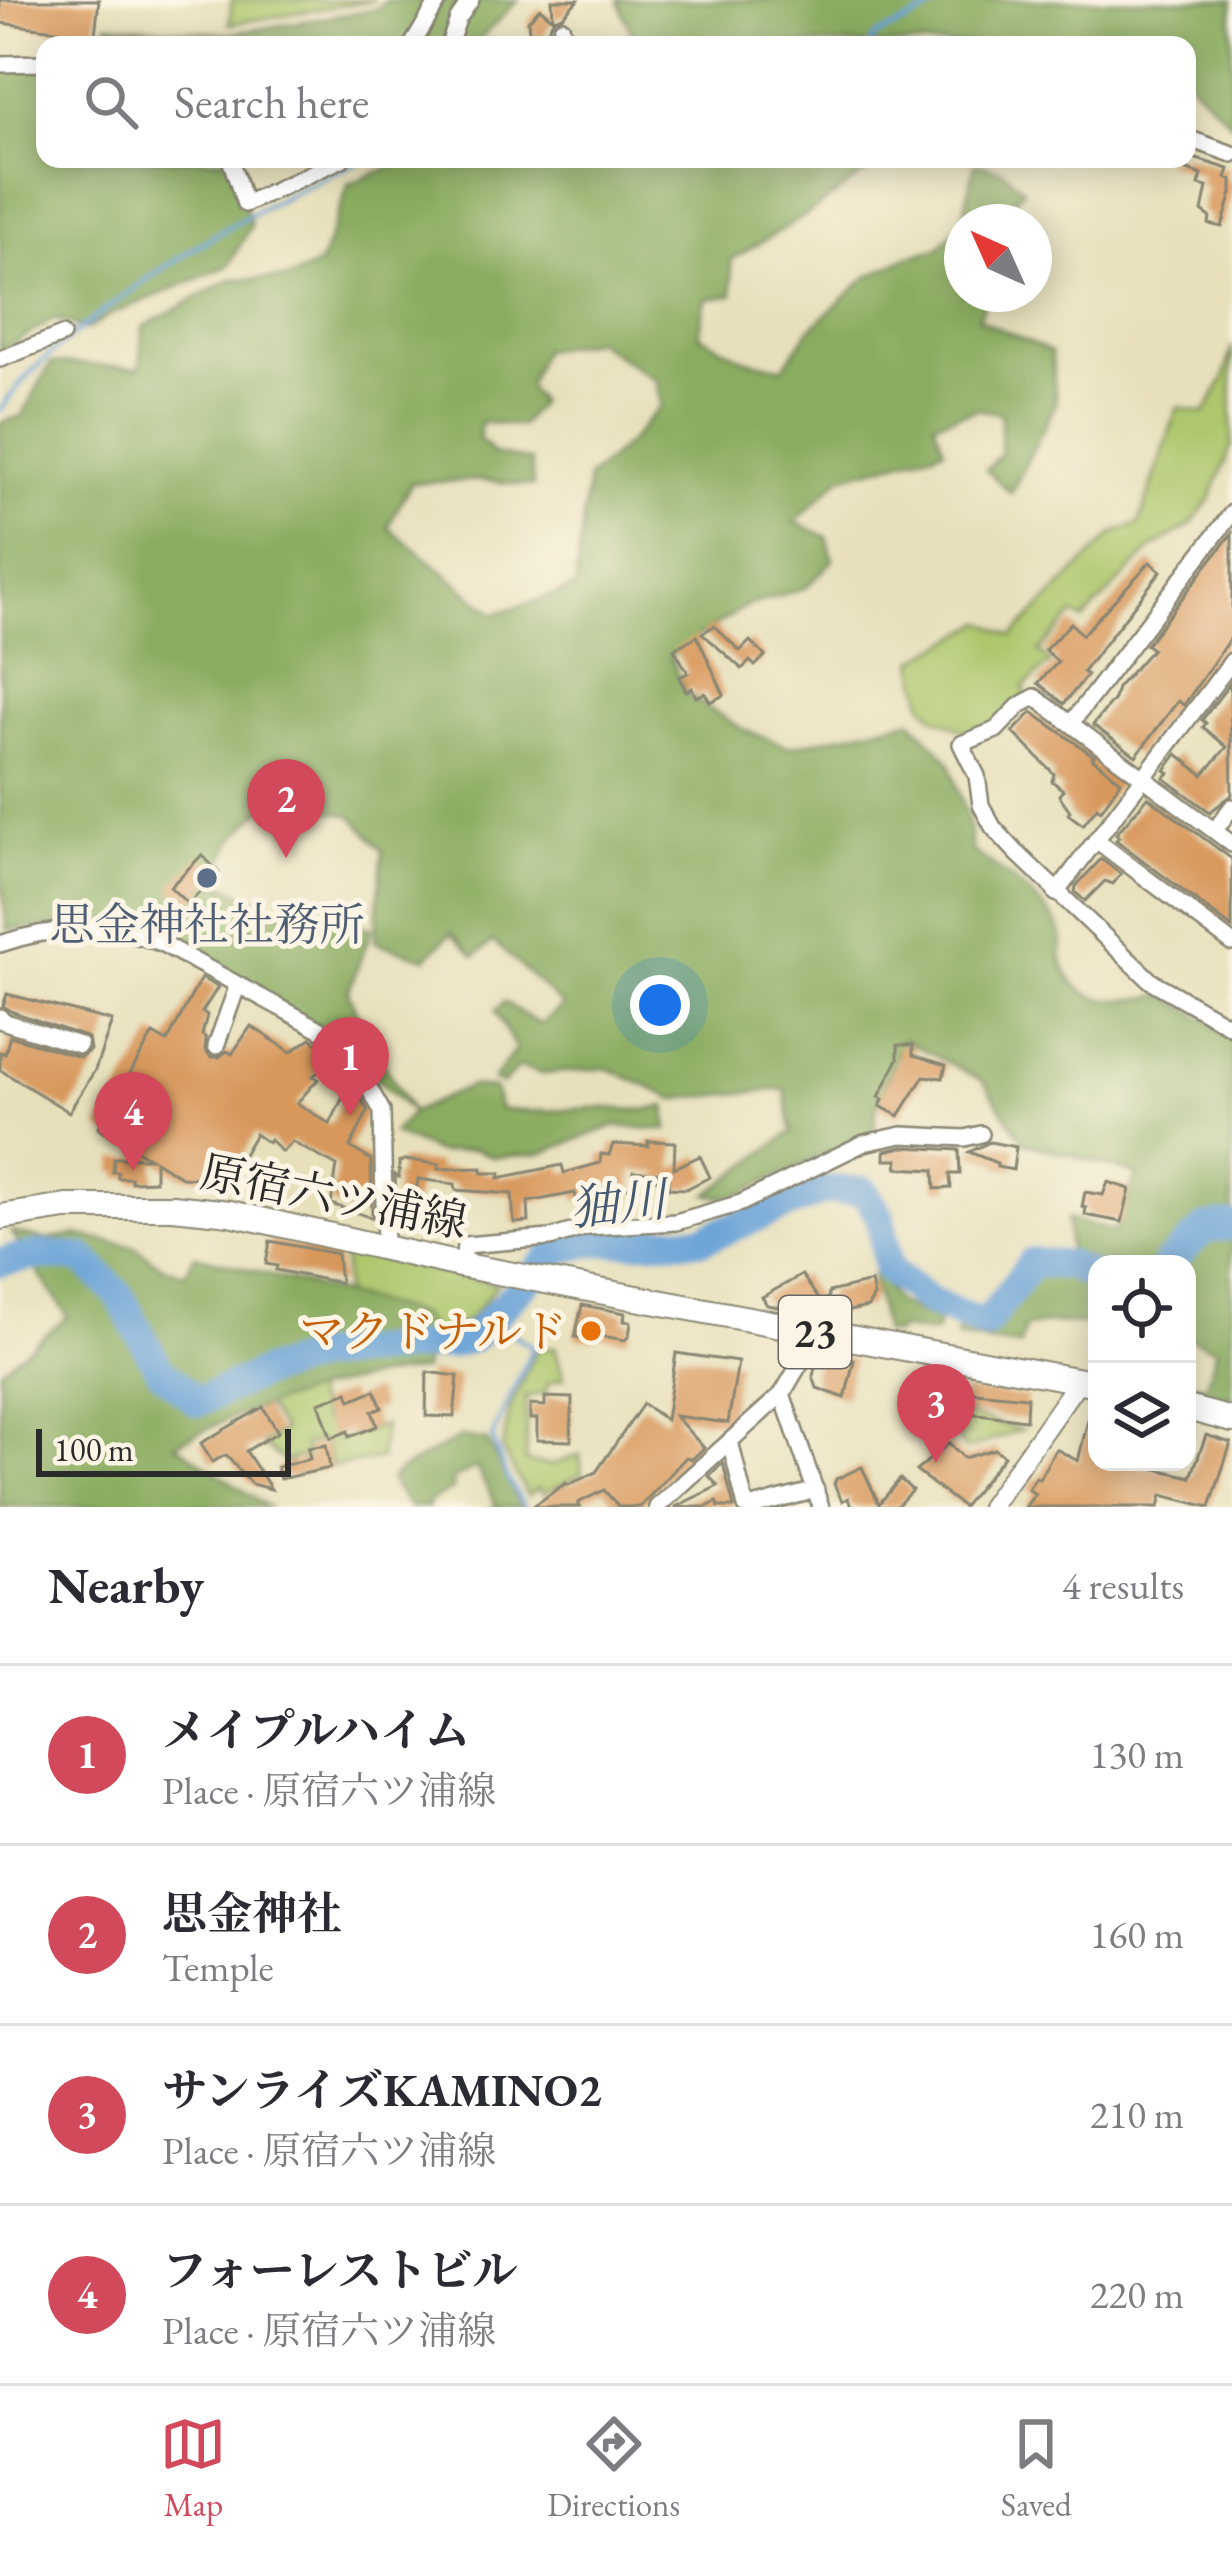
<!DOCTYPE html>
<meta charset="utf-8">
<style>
:root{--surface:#fff;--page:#f7f7f7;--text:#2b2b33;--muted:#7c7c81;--line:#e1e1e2;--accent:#d1495b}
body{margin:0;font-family:"EB Garamond","Noto Serif JP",serif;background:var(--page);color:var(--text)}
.controls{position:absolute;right:36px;bottom:36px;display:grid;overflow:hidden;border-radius:24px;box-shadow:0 6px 30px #0003}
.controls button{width:108px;height:108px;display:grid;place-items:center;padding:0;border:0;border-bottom:3px solid var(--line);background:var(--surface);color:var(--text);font:60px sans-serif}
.compass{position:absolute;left:944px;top:204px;width:108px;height:108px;border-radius:50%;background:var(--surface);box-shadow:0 6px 30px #0003;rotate:315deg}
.scale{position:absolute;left:36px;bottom:30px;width:255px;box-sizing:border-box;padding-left:12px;border:6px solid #2b2b2b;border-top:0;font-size:33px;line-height:42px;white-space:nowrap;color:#2b2b2b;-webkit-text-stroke:9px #fcf5e5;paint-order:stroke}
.you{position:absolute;left:660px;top:1005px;width:42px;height:42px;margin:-30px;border:9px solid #fff;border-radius:50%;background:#1a73e8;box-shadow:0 0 0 18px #1a73e833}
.badge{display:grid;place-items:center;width:78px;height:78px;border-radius:50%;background:var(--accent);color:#fff;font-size:39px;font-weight:700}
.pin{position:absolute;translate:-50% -99px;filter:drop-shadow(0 3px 6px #0008)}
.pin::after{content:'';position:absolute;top:63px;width:42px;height:36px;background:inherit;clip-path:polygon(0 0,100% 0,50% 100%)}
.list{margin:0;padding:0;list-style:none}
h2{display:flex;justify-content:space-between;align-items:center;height:156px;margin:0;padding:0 48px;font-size:51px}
h2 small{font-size:39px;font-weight:400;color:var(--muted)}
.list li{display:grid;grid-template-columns:78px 1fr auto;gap:36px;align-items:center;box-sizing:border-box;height:180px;padding:0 48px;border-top:3px solid var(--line)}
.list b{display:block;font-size:45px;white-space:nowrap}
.list p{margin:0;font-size:39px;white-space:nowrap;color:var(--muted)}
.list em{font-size:39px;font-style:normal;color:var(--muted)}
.icon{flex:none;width:66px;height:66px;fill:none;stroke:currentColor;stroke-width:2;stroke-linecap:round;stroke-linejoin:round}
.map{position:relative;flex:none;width:1232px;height:1507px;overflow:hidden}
.search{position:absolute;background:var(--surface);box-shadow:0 6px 30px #0003;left:36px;right:36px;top:36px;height:132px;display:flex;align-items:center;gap:30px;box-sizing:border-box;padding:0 42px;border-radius:24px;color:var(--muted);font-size:45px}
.sheet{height:876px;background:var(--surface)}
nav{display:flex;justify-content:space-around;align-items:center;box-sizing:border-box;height:168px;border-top:3px solid var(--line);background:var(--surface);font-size:33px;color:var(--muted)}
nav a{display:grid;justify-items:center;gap:6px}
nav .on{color:var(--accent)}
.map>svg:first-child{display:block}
.green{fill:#aec76d;stroke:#6c794c;stroke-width:3}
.forest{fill:#8aac60;stroke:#5a6c46;stroke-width:3;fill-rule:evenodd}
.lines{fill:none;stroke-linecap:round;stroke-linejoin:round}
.stream{stroke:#67a1d7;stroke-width:4.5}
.river{stroke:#67a1d7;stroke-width:30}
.building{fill:#d8985c}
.minor-casing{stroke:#898673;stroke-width:20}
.tertiary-casing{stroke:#898673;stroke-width:22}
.primary-casing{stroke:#898673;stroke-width:28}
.minor{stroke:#fff;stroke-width:15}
.tertiary{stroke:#fff;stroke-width:18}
.primary{stroke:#fff;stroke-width:24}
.service-dot{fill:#5c6f8a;stroke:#fcf5e5;stroke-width:4.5}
.food-dot{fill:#e8710a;stroke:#fcf5e5;stroke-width:4.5}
.labels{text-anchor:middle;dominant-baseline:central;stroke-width:10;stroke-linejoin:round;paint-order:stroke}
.shield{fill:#fcf5e5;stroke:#6a6863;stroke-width:3}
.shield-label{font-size:42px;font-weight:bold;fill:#2b2b2b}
.service-label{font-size:45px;fill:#4e5e75;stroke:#fcf5e5}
.street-label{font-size:45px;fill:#2b2b2b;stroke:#fcf5e5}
.food-label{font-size:45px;fill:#c56008;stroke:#fcf5e5;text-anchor:end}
.water-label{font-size:48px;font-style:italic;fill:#435a70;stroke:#fcf5e5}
</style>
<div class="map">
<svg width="1232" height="1507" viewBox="0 0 1232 1507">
<rect width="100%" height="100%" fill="#fcf5e5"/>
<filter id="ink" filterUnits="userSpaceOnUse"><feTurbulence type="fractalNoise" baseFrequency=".00833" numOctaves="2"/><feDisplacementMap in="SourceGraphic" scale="24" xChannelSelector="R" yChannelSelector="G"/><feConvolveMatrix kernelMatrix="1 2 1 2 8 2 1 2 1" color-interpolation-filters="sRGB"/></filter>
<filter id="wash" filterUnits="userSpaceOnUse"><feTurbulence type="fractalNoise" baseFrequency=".004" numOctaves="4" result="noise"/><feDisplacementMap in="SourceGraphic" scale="48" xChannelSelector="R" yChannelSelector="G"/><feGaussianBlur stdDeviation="2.7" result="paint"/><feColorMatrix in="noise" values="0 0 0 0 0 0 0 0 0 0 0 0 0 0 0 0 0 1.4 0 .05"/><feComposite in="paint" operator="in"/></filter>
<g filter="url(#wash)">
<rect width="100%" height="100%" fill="#e7e0bb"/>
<g class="green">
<polygon points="232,0 375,0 229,24"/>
<polygon points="1232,346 1232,445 1210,500 1189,526 1151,549 1083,620 1073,615 1039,651 1051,662 1023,688 1027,694 999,722 965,731 935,717 923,704 915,660 984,622 1013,636 1114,533 1139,524 1178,407 1205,413 1224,379"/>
<path d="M344,1251L497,1284C478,1310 463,1333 429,1337L430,1328L344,1295Z"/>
<polygon points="555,1347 564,1378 548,1383 546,1393 526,1397 526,1462 550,1465 580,1455 582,1474 544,1493 538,1488 528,1496 502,1450 510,1409 536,1350"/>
<polygon points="312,1390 323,1421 329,1419 337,1441 384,1425 380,1459 332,1467 324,1441 304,1445 306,1458 290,1459 293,1467 262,1445 283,1431 265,1405"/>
<polygon points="940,1407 1021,1430 966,1450 935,1412"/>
</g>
<g class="forest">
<polygon points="386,0 518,0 474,45 99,45 107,24 229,34 377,9"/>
<polygon points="618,0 1232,0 1232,124 1187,79 1187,45 637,45"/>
<polygon points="45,63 45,159 230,159 251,225 228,266 109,315 86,330 55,319 0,351 0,64"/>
<path d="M410,159H885L803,217L731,260L733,295L706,299L699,335L744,359L783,368L809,330L866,278L908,257L938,249L962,222V294H987L979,319L1051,352L1056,403L1011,493L986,470L1001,453V413L977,409L934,422L944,449L841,477L795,522L827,537L833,560L807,587L746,606L670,655L685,693L742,729L788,747L911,720L949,761L968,820L972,851C995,867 1051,905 1061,932C1064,940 1060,951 1062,960C1075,1008 1123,1003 1162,995L1209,1021L1232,1042V1219L1201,1225L1155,1264H1097V1271L1069,1259L1067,1219L1115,1232L1137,1174L1024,1142L983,1081L903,1039L876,1108L874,1131L738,1195L719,1197L708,1194L792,1132L785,1089L675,1099L607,1068L541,1074L519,1066L503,1084L493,1080L516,1049L495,1011L504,1002L540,1025L563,1006L493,941L475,956L451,933L426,958L375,942L383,851L352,815L272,799L234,838L214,879L268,907L372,928L348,992L364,1030L412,1112L471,1086L495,1089L499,1109C533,1114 563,1109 597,1108C622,1107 642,1114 666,1106L668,1130L613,1126L540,1154L494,1157L474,1149L438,1153L393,1133L412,1112L357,1059L162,933L101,922L7,930L0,868V423L22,416L51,363L140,368L143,327L232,279H288L320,264L349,184ZM594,340L656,380L661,405L634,437L588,478L575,588L495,614L388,527L411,483L484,480L533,486L531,461L493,454L479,438L481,422L520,426L539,403L528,385L542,351Z"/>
<polygon points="975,163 1002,170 1023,189 1014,200 1014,222 962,222"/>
<polygon points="1224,1229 1232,1230 1232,1398 1187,1386 1187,1383 1206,1385 1217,1349 1187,1337 1187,1264 1174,1264 1208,1232"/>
<path d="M11,1232L46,1240L76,1235L135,1247L162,1267L185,1274L195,1255L421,1315L430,1328L423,1370C335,1382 254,1403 175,1444L268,1507H0V1370L68,1317Z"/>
<polygon points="1034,1267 1068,1270 1097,1282 1097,1324 1054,1323 1025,1327 1020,1346 956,1337 960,1328 990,1329 1015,1301"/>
<polygon points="877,1273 896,1302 938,1321 935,1333 898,1329 896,1334 884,1333 872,1275"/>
<path d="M461,1437L487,1441L521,1507H493L496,1505L476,1467L451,1481L453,1489L427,1503L428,1507H409L390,1480C402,1465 442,1449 461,1437Z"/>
</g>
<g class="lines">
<g class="stream">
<polyline points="622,45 629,45"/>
<polyline points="870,45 875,37 952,0"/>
<path d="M0,411C25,372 57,348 92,320C183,249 260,206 364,159"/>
<polyline points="489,1319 533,1347 492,1437 506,1476 524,1507"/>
</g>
<g class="river">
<polyline points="0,1262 39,1255 82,1258 119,1295 160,1370 198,1402 263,1373 319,1357 450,1344 472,1338 557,1250 592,1242 703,1239 825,1190 864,1191 880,1217 888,1269 928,1301 985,1325 1032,1262 1069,1265 1097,1278"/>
<polyline points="1167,1264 1206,1228 1232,1226"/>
</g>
</g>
<g id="blocks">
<g class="building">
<polygon points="0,0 99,0 95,35 0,23"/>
<polygon points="552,0 578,0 563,16 554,19 541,40 529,30 528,21 540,8 553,19"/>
<polygon points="1187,156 1229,169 1226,178 1232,180 1232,193 1222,227 1209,224 1210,217 1202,211 1207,187 1199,185 1202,175 1162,161"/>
<polygon points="1232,533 1232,635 1184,705 1178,701 1136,756 1093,725 1114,699 1117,688 1152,649 1146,645"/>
<polygon points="1150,562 1161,571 1083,672 1087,675 1064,704 1038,683 1058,662 1045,650 1071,623 1082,635"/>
<polygon points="714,626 740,651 750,641 765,656 755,666 750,661 742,669 702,633"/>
<polygon points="697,636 724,695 710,702 705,693 696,697 692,688 686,691 679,677 688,673 674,649"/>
<polygon points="1230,683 1232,795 1210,812 1164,778 1169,773 1165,770 1177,754 1203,775 1227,747 1203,727 1206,723 1202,720"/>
<polygon points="1032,712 1094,756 1092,758 1121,781 1101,810 1097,807 1083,825 1068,814 1070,811 1059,795 1063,790 1052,781 1054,774 1013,732"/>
<polygon points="1148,797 1232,859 1232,928 1116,840 1119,837 1116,834"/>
<polygon points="202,855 219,873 188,904 170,887"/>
<polygon points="1101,859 1121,874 1113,884 1105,881 1085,901 1075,892 1076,886"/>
<polygon points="201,978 218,987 202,1012 207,1015 202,1035 206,1038 205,1049 211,1057 219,1057 227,1051 232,1054 251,1026 291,1052 311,1038 335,1060 313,1076 318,1079 297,1103 330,1124 346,1091 362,1100 368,1111 350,1147 371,1160 372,1218 331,1204 337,1166 292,1142 282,1152 270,1140 268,1143 255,1134 228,1180 181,1177 155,1161 155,1181 131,1182 131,1178 118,1178 118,1172 113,1172 114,1158 150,1158 98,1128 153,1034 167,1042"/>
<polygon points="7,994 112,1021 95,1070 69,1112 0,1070 0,1052 5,1054 10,1036 80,1057 90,1050 88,1038 10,1011 3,1006"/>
<polygon points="898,1045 913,1045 913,1055 946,1065 943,1078 924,1076 899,1116 880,1106 883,1099 879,1097 898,1059"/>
<polygon points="648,1141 675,1142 674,1168 700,1156 710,1177 686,1189 668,1188 669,1180 650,1179 662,1173 633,1171 631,1188 623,1188 622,1193 589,1190 591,1196 577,1201 575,1193 528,1202 529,1222 514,1223 512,1194 456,1190 455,1184 418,1179 413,1208 396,1205 395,1175 399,1177 399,1162 406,1160 439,1164 438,1169 482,1168 482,1173 500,1173 499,1178 562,1165 564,1173 600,1163 601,1154 609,1155 613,1144 648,1146"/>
<polygon points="990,1142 1016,1147 1013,1170 997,1167 997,1163 969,1152"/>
<polygon points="903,1147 959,1150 960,1174 950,1174 951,1188 935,1189 934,1170 897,1168 898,1160 885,1160 885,1151"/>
<polygon points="1108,1182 1130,1189 1122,1222 1085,1215 1086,1208 1082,1207 1085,1192 1103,1195"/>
<polygon points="270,1241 337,1254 340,1283 276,1270 277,1266 266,1264"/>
<polygon points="802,1275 820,1301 802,1312 767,1305 762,1297"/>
<polygon points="871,1282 874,1296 868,1307 825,1316 829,1292"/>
<polygon points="582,1305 625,1313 624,1321 631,1322 629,1336 625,1340 595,1335 593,1340 575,1337"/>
<polygon points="676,1353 738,1362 728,1423 675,1416 704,1448 692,1459 686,1457 640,1507 619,1507 604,1490 578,1503 580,1507 532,1507 566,1483 568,1485 596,1472 643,1404 666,1420"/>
<polygon points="824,1353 854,1360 845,1398 817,1388 813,1376 816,1363"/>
<polygon points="427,1372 458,1376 454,1417 426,1416"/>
<polygon points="375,1390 382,1408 372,1411 377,1426 349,1437 348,1431 331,1438 319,1403 348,1392 351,1400"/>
<polygon points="965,1391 1027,1397 1026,1420 961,1412"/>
<polygon points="545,1397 572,1398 571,1441 537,1440 537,1419 530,1419 530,1405 545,1406"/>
<polygon points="1092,1404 1097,1405 1097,1462 1126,1462 1191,1477 1206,1435 1231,1443 1210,1507 1162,1495 1159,1507 1025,1507 1035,1494 1028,1489 1036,1477 1039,1479 1056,1449 1078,1461"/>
<polygon points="263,1407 278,1432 246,1451 271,1489 251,1484 226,1455 212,1462 201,1443"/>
<polygon points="949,1443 964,1458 995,1449 1004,1456 963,1507 916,1471"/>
<polygon points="326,1445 330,1468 280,1479 277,1467 310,1459 308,1448"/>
<polygon points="723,1463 734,1507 719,1507 717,1502 706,1507 675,1507 718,1486 709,1476"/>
<polygon points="862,1467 879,1504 900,1479 912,1490 896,1507 851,1507 848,1498 842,1501 834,1484 836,1479"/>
</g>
</g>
</g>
<g filter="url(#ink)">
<use href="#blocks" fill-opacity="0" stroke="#898673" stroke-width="3"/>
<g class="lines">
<defs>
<g id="minor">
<polyline points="412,45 439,0"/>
<polyline points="449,45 458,19 471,0"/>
<polyline points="555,45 562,28"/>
<polyline points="0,64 45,63"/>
<polyline points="1187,138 1232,154"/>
<polyline points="230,159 245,204 342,159"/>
<polyline points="0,359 62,335"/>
<polyline points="1072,722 1232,513"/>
<polyline points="1215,830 1232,807"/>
<polyline points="1096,840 1232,943"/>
<polyline points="1232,844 1035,697 1020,705 996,730 961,744 977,776 981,805 993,827 1016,852 1151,981 1232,1027"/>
<polyline points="1056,893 1232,661"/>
<path d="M0,944C52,926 109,924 161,943L327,1033L359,1070L382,1111L385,1248"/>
<polyline points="0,1017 2,1021 79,1045"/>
<polyline points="216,1046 237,987"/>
<polyline points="463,1265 465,1245 550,1238 588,1227 676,1222 741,1203 864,1143 902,1135 965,1138 981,1134"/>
<polyline points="818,1333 782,1394 821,1507"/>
<polyline points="730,1441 746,1507"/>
<polyline points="657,1507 782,1394"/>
<polyline points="753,1507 816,1490"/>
</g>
<polyline id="tertiary" points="990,1507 1080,1379"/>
<g id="primary">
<polyline points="0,1217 66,1207 173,1207 230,1213 460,1265 1097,1384"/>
<polyline points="1187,1408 1232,1420"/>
</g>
</defs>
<use href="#minor" class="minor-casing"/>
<use href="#tertiary" class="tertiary-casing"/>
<use href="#primary" class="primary-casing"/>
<use href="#minor" class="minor"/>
<use href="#tertiary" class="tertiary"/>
<use href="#primary" class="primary"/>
</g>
</g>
<circle class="service-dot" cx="207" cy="878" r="12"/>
<circle class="food-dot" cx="591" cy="1331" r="12"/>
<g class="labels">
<rect class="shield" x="779" y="1296" width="72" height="72" rx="9"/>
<g class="shield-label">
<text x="815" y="1332">23</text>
</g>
<g class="service-label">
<text x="207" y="924">思金神社社務所</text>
</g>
<g class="street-label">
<text transform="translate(334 1196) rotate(11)">原宿六ツ浦線</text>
</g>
<g class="food-label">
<text x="567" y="1331">マクドナルド</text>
</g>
<g class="water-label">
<text transform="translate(618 1203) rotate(-6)">㹨川</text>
</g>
</g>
</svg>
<div class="controls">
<button><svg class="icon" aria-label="locate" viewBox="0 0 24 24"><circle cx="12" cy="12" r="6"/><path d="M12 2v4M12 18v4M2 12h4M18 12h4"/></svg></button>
<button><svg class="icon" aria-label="layers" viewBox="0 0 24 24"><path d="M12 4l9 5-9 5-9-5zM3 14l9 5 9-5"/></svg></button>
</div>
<svg class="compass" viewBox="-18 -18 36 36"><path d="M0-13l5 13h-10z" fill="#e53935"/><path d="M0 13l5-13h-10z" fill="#7c7c81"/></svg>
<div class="scale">100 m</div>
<div class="you"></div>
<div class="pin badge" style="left:350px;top:1116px">1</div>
<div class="pin badge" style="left:286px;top:858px">2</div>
<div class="pin badge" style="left:936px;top:1463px">3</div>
<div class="pin badge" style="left:133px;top:1171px">4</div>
<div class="search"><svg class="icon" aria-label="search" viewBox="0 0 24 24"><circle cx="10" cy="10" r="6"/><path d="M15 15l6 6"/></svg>Search here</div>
</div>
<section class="sheet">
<h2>Nearby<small>4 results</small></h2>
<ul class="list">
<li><span class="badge">1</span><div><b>メイプルハイム</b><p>Place · 原宿六ツ浦線</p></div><em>130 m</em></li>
<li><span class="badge">2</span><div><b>思金神社</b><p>Temple</p></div><em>160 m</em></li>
<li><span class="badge">3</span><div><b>サンライズKAMINO2</b><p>Place · 原宿六ツ浦線</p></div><em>210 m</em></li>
<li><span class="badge">4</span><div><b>フォーレストビル</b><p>Place · 原宿六ツ浦線</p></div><em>220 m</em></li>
</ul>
</section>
<nav>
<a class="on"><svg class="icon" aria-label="map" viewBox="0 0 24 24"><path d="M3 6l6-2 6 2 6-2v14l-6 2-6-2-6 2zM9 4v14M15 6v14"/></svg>Map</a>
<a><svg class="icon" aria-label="directions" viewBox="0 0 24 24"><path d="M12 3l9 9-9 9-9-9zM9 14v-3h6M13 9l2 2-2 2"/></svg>Directions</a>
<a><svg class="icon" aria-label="saved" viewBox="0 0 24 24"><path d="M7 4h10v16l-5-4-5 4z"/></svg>Saved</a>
</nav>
